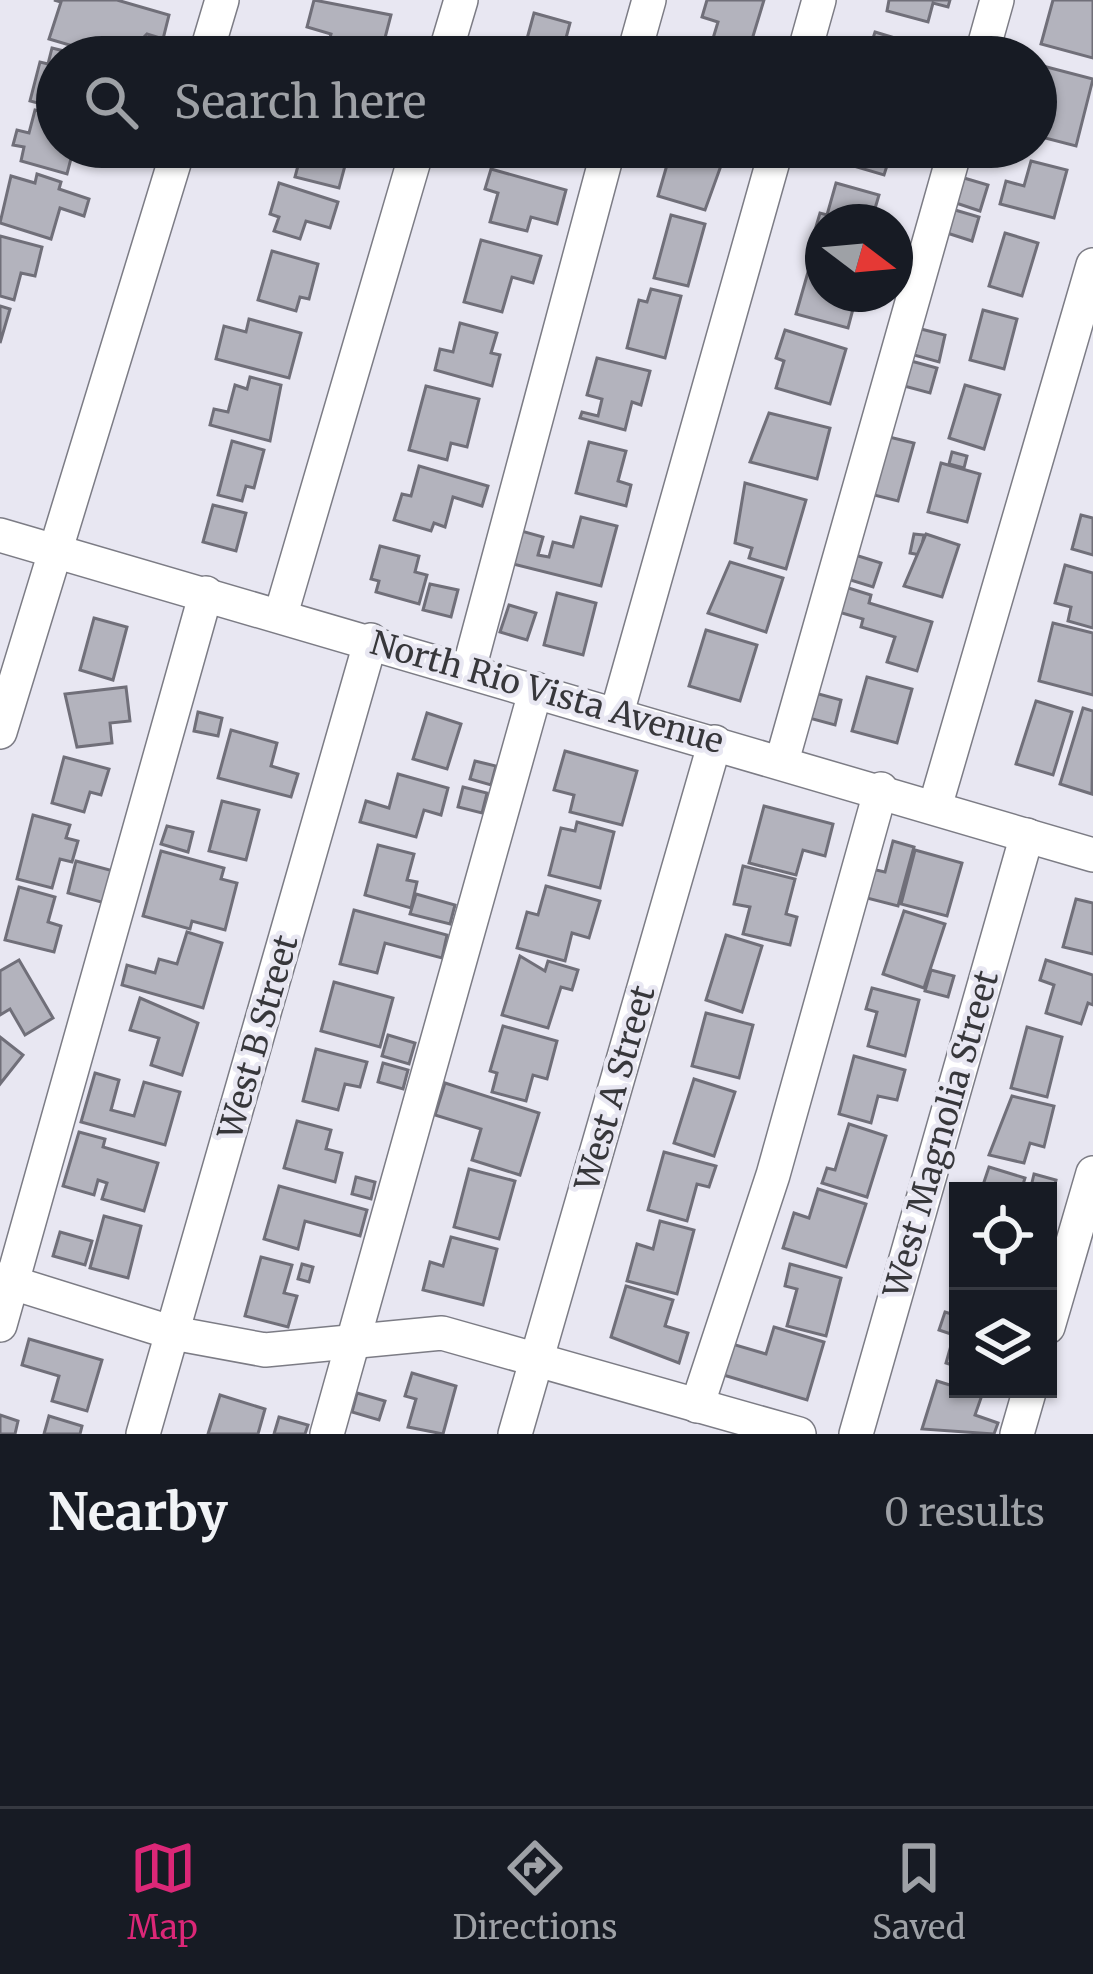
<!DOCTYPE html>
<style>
:root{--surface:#171b24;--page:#242831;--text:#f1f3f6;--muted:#9ea1a6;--line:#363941;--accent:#db2777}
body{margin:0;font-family:Merriweather,serif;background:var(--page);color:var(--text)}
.controls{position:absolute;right:36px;bottom:36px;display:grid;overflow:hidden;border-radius:0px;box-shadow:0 3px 9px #0004}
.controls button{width:108px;height:108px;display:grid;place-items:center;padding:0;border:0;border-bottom:3px solid var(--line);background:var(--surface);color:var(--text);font:60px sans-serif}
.compass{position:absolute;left:805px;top:204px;width:108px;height:108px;border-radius:50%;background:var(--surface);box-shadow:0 3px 9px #0004;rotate:106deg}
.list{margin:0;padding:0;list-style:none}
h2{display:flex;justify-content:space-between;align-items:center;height:156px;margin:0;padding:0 48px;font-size:51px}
h2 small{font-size:39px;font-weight:400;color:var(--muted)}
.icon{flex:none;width:66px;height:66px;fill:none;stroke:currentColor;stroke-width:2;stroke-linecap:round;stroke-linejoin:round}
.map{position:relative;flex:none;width:1093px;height:1434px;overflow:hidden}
.search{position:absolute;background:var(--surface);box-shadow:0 3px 9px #0004;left:36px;right:36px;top:36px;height:132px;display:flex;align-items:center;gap:30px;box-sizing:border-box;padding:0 42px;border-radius:66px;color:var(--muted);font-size:45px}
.sheet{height:372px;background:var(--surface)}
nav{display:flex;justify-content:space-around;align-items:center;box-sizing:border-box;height:168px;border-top:3px solid var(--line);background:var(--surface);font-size:33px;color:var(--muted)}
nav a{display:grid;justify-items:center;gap:6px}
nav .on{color:var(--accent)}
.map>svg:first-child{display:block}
.building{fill:#b3b3bd;stroke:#706f79;stroke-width:3}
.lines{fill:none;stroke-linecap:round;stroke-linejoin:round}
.minor-casing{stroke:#7c7c85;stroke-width:36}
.minor{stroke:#fff;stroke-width:33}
.labels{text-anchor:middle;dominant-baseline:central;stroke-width:9;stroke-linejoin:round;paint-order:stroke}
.street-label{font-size:33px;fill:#37373b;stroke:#e8e7f2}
</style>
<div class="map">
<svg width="1093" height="1434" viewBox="0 0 1093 1434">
<rect width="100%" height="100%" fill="#e8e7f2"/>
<g class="building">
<polygon points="54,0 117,0 169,15 163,39 147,34 137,44 117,39 110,57 49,39 61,2"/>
<polygon points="314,0 391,15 380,57 327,48 331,34 307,27"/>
<polygon points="707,0 764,0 747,56 711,45 718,22 702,17"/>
<polygon points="889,0 950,0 948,7 933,3 928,22 887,11"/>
<polygon points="1053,0 1093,0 1093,58 1041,44"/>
<polygon points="534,13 570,23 561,57 522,57"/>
<polygon points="875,32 928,48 925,57 867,57"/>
<polygon points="52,48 88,57 57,57 57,108 30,101 40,62 48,64"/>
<polygon points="1039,65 1093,79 1076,146 1045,138 1053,106 1036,101"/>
<polygon points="35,110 57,116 57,147 74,147 67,174 21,161 24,147 13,145 17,130 29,133"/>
<polygon points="303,147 350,147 339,188 295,177"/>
<polygon points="496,147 536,147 533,159"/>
<polygon points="657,147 727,149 705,210 658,196 671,151"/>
<polygon points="845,147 893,147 884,175 840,162"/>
<polygon points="1031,161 1067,170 1054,218 1000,204 1006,181 1024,186"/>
<polygon points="491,169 566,190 557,224 531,217 527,231 490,222 498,193 485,189"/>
<polygon points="37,174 61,182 59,189 89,199 84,216 60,208 51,239 0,223 11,176 35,183"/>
<polygon points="964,178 988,185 980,211 956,203"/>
<polygon points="279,183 338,202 330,228 306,221 300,239 274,231 279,217 270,214"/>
<polygon points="836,183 879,195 871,222 823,222 823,240 813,237 820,213 827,215"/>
<polygon points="955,210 979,217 972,241 947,233"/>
<polygon points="671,215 705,224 688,286 654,278"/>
<polygon points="1005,233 1038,243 1022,296 989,286"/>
<polygon points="0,236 42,247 35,276 21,273 14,300 0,296"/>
<polygon points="481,240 541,256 533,283 512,277 502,312 464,302"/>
<polygon points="272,251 318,264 309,299 300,297 296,311 258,300"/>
<polygon points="812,258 823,261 823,294 857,294 848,328 796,314"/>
<polygon points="651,289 681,296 665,358 627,348 639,300 647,302"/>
<polygon points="0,306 10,309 0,343"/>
<polygon points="983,310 1017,319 1004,369 970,360"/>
<polygon points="249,319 301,333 289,378 216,359 224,326 246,332"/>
<polygon points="460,323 497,333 491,353 500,355 492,386 435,370 440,349 453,352"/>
<polygon points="921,329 945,335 939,362 914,355"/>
<polygon points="785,330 846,349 830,404 776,388 784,361 776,358"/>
<polygon points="597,358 650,371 641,405 632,402 625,430 580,418 582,412 598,416 602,399 587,395"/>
<polygon points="911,361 937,368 930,393 904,386"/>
<polygon points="250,377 281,385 270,441 210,425 214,409 228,412 235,385 247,389"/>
<polygon points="965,385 1000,395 984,449 949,438"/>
<polygon points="426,386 479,399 467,447 451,443 447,460 409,450"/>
<polygon points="769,413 830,428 817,479 750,462"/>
<polygon points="885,436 914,443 898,501 870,494"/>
<polygon points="232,441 264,450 254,488 246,486 242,501 218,495"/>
<polygon points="589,442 626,451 618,481 631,485 626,506 576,493"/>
<polygon points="952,452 967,456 964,468 949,464"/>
<polygon points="941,463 980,474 967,522 928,512"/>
<polygon points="419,466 488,486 482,506 453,497 445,527 434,523 431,531 394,520 402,494 411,496"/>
<polygon points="745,483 806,500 786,569 749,558 752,548 735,543"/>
<polygon points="213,505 246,513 236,551 203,542"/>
<polygon points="1081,515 1093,518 1093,555 1072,549"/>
<polygon points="581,517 617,526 601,586 509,563 518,530 543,537 538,555 549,557 553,542 573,547"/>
<polygon points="914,534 924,535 920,555 910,553"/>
<polygon points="926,534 959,545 942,597 904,586"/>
<polygon points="380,546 419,556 415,572 427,575 419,604 376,592 379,581 371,579"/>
<polygon points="852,554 881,563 873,587 844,578"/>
<polygon points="730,562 783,578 766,632 708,613"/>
<polygon points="1065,565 1093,573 1093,628 1068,621 1071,607 1055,603"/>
<polygon points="430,584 458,590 451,617 423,610"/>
<polygon points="842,586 871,595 869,603 932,622 917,671 887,662 895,637 861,627 863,619 835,611"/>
<polygon points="557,593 596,603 583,655 544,645"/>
<polygon points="509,605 536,613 527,640 500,632"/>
<polygon points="94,618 127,627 113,680 80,670"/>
<polygon points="1053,623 1093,633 1093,695 1039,681"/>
<polygon points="706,630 757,645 740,701 689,686"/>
<polygon points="867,677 912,689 897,743 852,731"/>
<polygon points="126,687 130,721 110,723 112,743 77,747 65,694"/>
<polygon points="815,693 841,700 835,725 809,718"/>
<polygon points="1036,701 1072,712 1053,775 1016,764"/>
<polygon points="1083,708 1093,711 1092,794 1060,784"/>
<polygon points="198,712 222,718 218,736 194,731"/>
<polygon points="427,713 461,724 447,769 413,759"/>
<polygon points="231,730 277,743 271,766 298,774 291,797 218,778"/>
<polygon points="565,751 637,771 622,825 570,812 574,795 554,790"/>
<polygon points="64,757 109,769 101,795 90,792 84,812 52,803"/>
<polygon points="475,761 496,766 491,785 470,779"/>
<polygon points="398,774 448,788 441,815 424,810 416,837 360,822 366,801 389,808"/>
<polygon points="463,787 487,793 482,813 458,807"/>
<polygon points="222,801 259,810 246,860 209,851"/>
<polygon points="764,806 833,824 825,856 803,850 796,875 749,863"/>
<polygon points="33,815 70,825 66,838 78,841 72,862 60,859 52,888 17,879"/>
<polygon points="577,822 614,832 600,888 549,875 561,828 575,831"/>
<polygon points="167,826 193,832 188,852 161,844"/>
<polygon points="893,841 914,847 898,906 859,896 867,868 885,872"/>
<polygon points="378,845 414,854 407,880 417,882 411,908 365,895"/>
<polygon points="915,850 962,863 947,916 901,904"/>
<polygon points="161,851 224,868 221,879 237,883 225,930 192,921 190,929 143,916"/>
<polygon points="76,861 121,873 112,905 68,893"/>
<polygon points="743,866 795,879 786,914 797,917 790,945 743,934 750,907 734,904"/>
<polygon points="546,886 600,901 589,938 572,933 565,961 517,948 527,912 538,915"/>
<polygon points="19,887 55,897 48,922 61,926 54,952 5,940"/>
<polygon points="416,894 455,905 450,924 410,914"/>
<polygon points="1076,899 1093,903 1093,954 1063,947"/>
<polygon points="354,910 447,935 442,958 385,943 377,973 340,964"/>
<polygon points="904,911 945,924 924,988 883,974"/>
<polygon points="187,932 222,943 203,1008 122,985 127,965 155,973 159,959 177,964"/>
<polygon points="726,935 762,946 742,1012 706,1000"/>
<polygon points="520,956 545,971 548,961 578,970 572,990 561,987 548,1028 502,1015"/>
<polygon points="19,960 53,1018 25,1035 10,1009 0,1015 0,971"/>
<polygon points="1046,960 1093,975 1093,1005 1088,1003 1081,1024 1046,1013 1054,985 1040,980"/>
<polygon points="931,970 954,976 948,997 925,991"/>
<polygon points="334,982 393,998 380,1047 321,1031"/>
<polygon points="872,988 919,1000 905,1056 868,1046 877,1012 866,1009"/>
<polygon points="140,998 198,1023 182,1075 151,1065 159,1038 130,1030"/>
<polygon points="706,1013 753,1025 739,1078 692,1066"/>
<polygon points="503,1026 557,1041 547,1079 533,1075 526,1101 492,1092 497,1073 490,1071"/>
<polygon points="1027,1027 1062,1037 1047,1097 1011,1088"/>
<polygon points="388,1035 415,1043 409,1064 382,1056"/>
<polygon points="0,1037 23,1055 0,1084"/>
<polygon points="316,1049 367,1062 360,1087 345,1084 338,1110 303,1101"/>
<polygon points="854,1056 905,1070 897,1100 878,1096 871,1123 839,1114"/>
<polygon points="383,1063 408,1070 403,1089 378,1082"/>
<polygon points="95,1073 119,1080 111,1110 134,1116 144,1082 180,1092 165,1145 81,1122"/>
<polygon points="694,1079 735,1092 714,1156 674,1143"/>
<polygon points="445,1083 539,1113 520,1175 472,1160 481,1129 435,1115"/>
<polygon points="1012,1096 1054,1106 1044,1147 1030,1143 1024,1163 989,1155"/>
<polygon points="297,1121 331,1130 326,1149 342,1153 335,1182 284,1168"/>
<polygon points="849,1124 886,1136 867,1197 822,1183 827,1168 835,1170"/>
<polygon points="79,1132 105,1139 103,1147 158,1163 144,1211 102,1199 107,1183 98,1180 94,1195 63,1186"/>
<polygon points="664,1152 716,1166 709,1187 697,1184 687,1221 648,1210"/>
<polygon points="989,1167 1025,1178 1021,1191 981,1191"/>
<polygon points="469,1169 515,1181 499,1239 454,1227"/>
<polygon points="1034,1174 1056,1180 1051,1201 1048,1191 1030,1191"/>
<polygon points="356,1177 375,1182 371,1199 352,1194"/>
<polygon points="279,1186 367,1210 360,1236 305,1221 298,1249 264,1239"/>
<polygon points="818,1189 866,1204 846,1267 783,1248 794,1213 809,1218"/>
<polygon points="104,1216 141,1226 128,1278 90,1268"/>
<polygon points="660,1221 694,1230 677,1294 627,1281 637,1244 653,1249"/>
<polygon points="60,1232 92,1241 85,1265 53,1256"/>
<polygon points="451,1237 497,1249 483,1305 423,1290 430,1262 443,1266"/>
<polygon points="261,1257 292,1265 284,1293 297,1296 288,1327 245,1316"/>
<polygon points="302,1264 313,1267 309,1282 298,1279"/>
<polygon points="790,1264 841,1278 826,1336 787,1326 797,1289 785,1286"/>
<polygon points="626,1286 673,1300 665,1326 688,1333 679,1363 611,1337"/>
<polygon points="945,1312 958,1316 958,1367 946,1363 954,1335 939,1330"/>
<polygon points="774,1327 824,1342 807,1400 720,1374 729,1343 766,1354"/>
<polygon points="29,1339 102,1360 87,1411 52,1401 59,1376 22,1365"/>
<polygon points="412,1373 456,1386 443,1434 408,1427 416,1399 405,1396"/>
<polygon points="937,1381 982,1395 975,1415 998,1423 994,1434 922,1429"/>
<polygon points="357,1393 385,1401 379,1420 352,1412"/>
<polygon points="220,1395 265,1409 258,1434 208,1434"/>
<polygon points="0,1415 18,1421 15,1434 0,1434"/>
<polygon points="49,1416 82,1426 80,1434 44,1434"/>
<polygon points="279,1417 308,1425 305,1434 274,1434"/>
</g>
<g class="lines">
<defs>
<g id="minor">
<polyline points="205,57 222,0"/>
<polyline points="444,57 461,0"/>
<polyline points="633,57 649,0"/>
<polyline points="803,57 819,0"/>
<polyline points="981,57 997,0"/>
<polyline points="0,535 1093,855"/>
<polyline points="281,614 418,147"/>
<polyline points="469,669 609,147"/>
<polyline points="617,713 777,147"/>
<polyline points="0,732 179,147"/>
<polyline points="782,761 956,147"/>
<polyline points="935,807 1093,265"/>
<polyline points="0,1279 173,1333 265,1350 442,1333 799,1434"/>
<polyline points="0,1325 206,593"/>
<polyline points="1048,1327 1093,1173"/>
<polyline points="697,1406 773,1175 881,789"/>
<polyline points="143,1434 371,640"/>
<polyline points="327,1434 536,689"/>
<polyline points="515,1434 715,742"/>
<polyline points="856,1434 1027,835"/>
<polyline points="1017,1434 1030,1389"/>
</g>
</defs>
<use href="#minor" class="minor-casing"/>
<use href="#minor" class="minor"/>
</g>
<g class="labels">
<g class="street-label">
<text transform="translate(547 692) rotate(16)">North Rio Vista Avenue</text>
<text transform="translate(258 1037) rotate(-74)">West B Street</text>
<text transform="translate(615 1088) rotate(-74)">West A Street</text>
<text transform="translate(941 1134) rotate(-74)">West Magnolia Street</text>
</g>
</g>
</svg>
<div class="controls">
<button><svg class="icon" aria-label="locate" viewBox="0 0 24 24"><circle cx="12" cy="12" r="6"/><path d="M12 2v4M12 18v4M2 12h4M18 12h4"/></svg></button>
<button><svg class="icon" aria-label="layers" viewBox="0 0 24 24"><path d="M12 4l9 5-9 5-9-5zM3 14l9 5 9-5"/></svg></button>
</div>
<svg class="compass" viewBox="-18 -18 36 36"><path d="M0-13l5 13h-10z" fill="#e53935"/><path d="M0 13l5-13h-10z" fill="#9ea1a6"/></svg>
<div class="search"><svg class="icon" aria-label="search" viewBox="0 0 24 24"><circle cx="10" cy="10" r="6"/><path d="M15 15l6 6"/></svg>Search here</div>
</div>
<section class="sheet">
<h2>Nearby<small>0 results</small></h2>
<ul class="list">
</ul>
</section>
<nav>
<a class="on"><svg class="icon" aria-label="map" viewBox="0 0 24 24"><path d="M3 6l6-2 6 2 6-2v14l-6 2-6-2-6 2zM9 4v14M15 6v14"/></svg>Map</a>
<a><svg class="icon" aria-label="directions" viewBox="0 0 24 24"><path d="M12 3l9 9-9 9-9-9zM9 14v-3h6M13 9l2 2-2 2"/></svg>Directions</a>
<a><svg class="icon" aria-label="saved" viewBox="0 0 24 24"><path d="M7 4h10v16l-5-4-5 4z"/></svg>Saved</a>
</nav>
